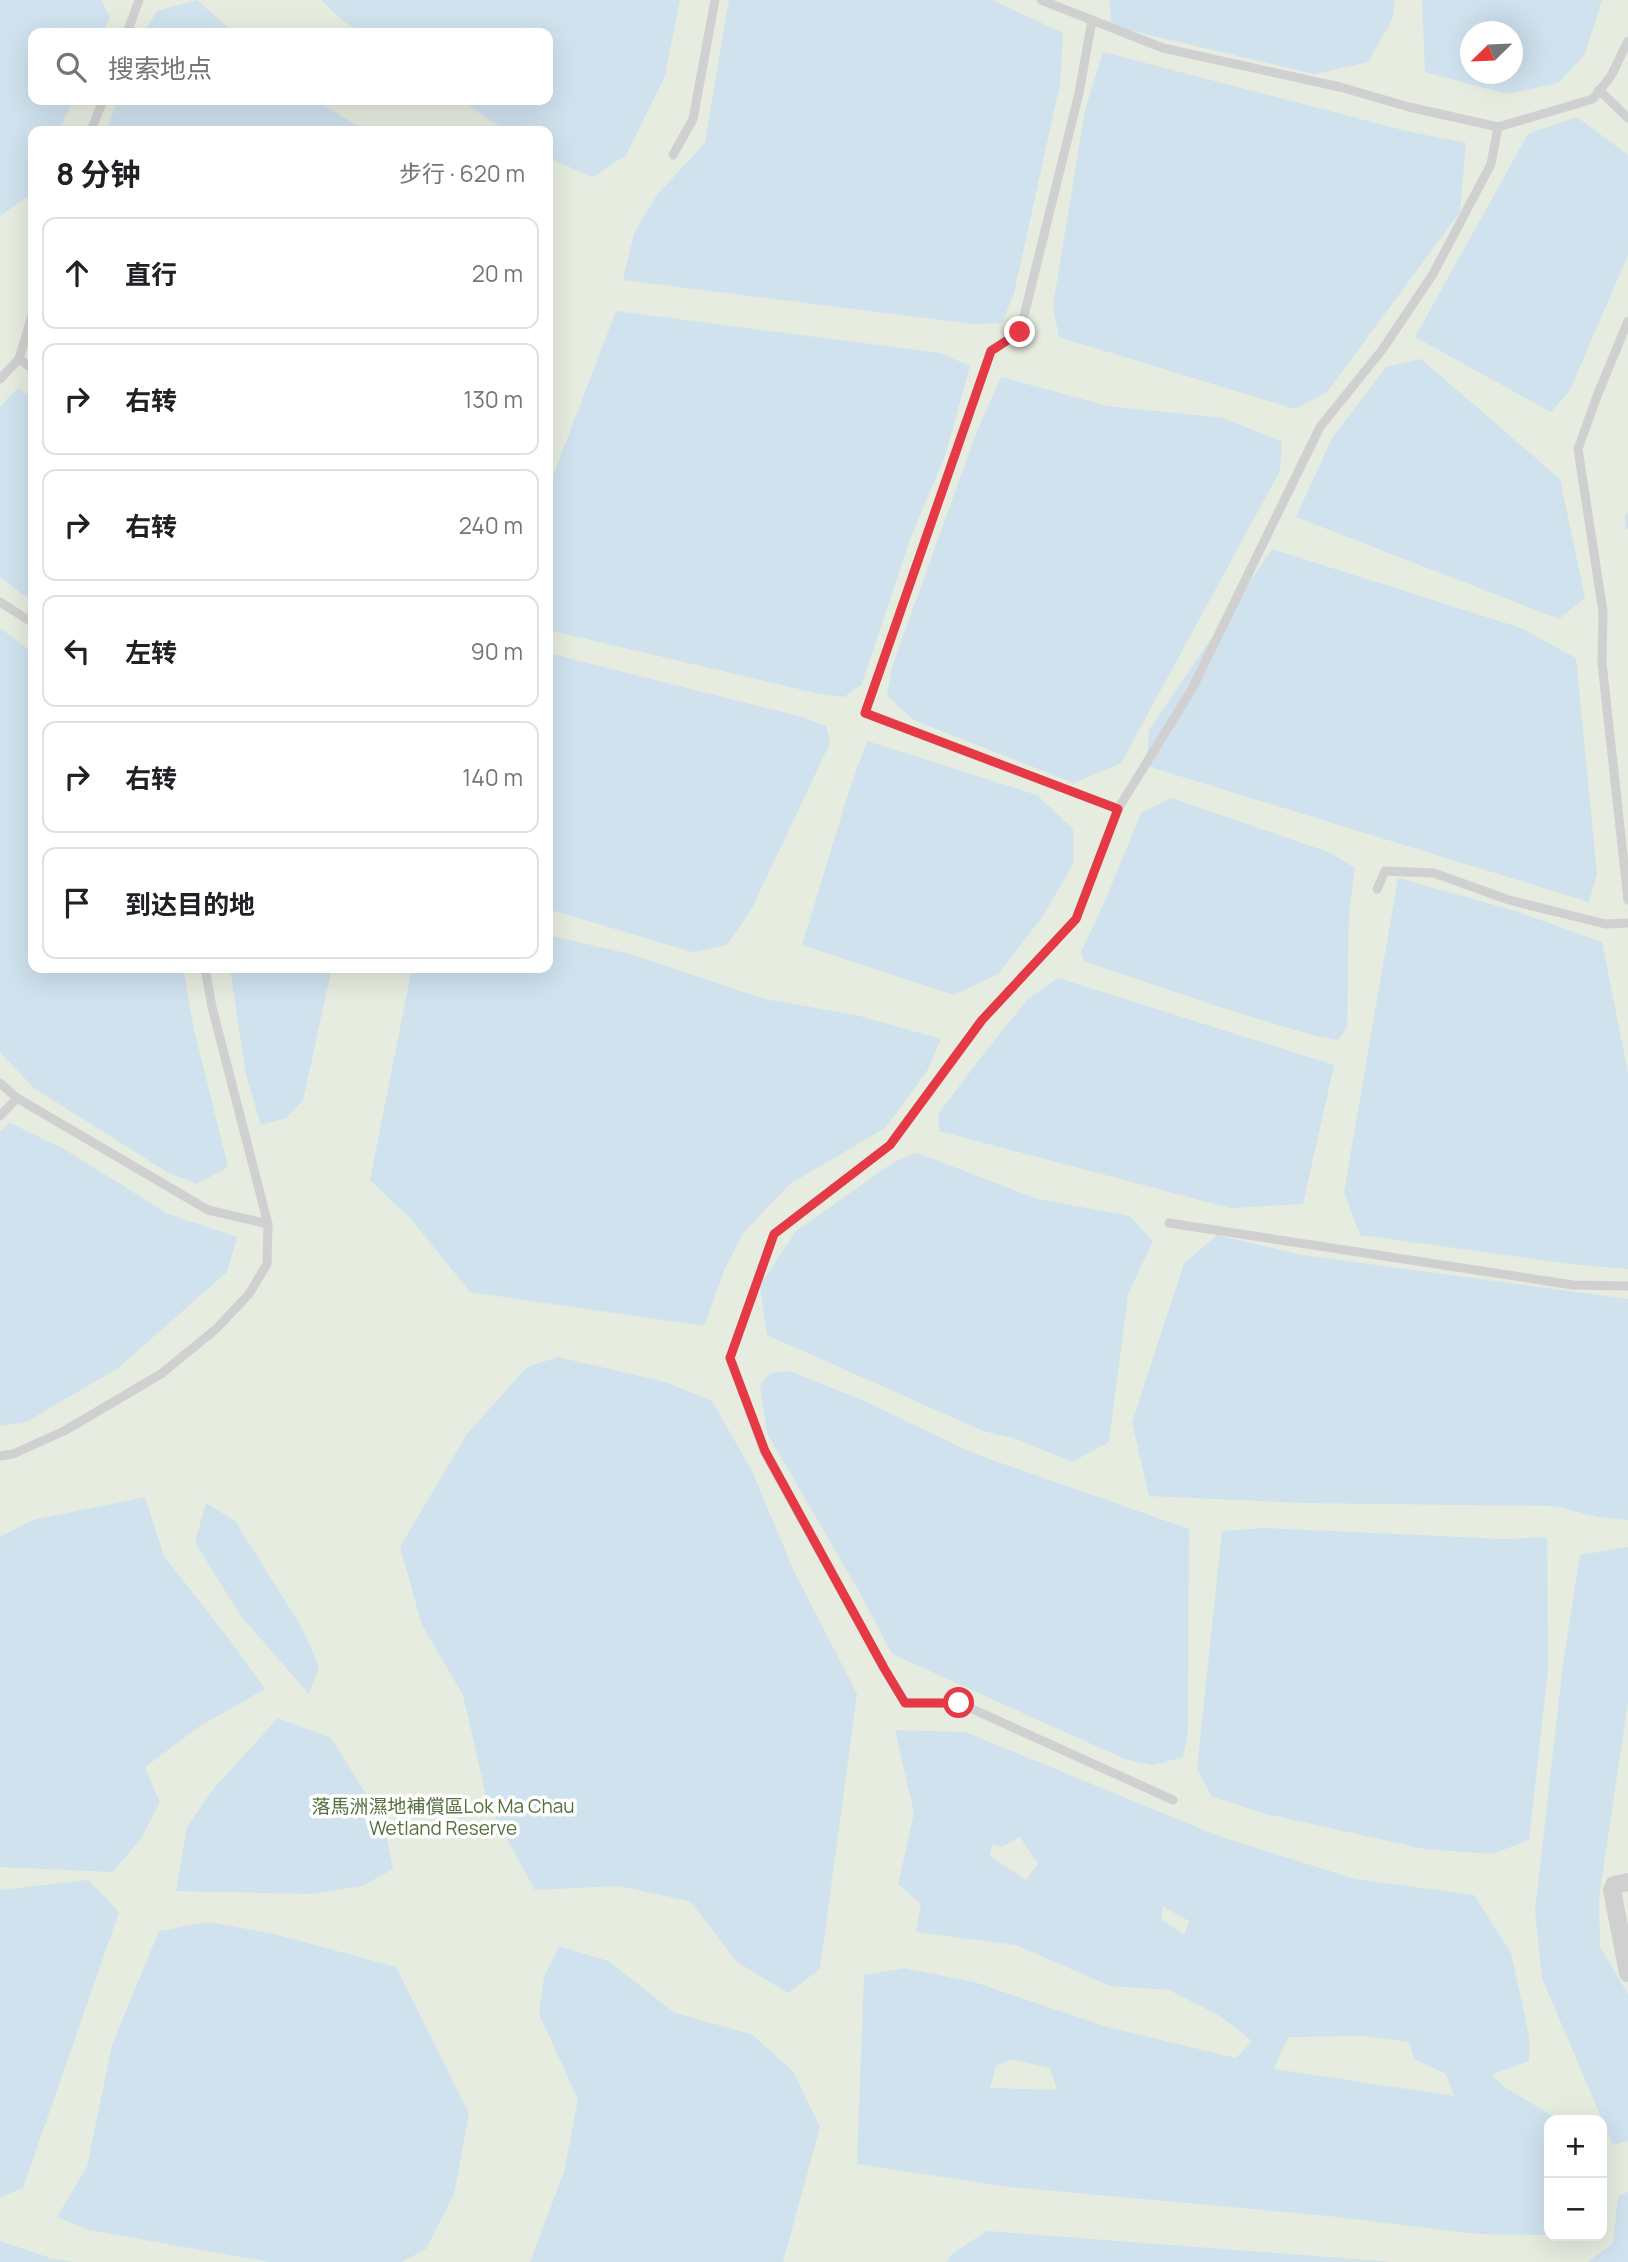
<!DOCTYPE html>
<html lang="zh">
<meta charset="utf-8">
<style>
:root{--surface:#fff;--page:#f6f6f6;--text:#202124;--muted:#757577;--line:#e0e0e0}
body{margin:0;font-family:Manrope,"Noto Sans SC",sans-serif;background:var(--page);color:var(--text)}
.controls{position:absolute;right:21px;bottom:21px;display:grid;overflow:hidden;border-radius:14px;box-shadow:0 7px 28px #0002}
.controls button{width:63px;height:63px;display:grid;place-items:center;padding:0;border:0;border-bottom:2px solid var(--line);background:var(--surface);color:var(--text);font:35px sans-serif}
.compass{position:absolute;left:1460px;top:21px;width:63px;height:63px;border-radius:50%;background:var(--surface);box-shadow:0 7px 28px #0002;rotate:247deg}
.stop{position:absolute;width:21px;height:21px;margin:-16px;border:5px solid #e63946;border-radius:50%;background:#fff}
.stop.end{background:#e63946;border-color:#fff;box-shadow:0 2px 7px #0008}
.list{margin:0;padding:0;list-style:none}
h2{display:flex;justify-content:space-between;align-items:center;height:91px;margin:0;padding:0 28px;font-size:30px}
h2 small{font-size:23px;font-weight:400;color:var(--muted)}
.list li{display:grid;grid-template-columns:46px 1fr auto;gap:21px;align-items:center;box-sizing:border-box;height:112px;margin:0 14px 14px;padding:0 14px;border:2px solid var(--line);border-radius:14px}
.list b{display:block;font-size:26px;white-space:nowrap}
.list em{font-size:23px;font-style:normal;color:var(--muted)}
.icon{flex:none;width:38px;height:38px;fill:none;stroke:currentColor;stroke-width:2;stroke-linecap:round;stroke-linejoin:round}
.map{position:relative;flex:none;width:1628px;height:2262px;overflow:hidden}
.search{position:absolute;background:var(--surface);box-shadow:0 7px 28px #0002;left:28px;top:28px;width:525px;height:77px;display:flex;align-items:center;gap:18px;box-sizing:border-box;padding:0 24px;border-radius:14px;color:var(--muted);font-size:26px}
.panel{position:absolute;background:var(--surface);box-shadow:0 7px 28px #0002;left:28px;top:126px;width:525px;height:847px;border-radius:14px}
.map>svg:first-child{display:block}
.green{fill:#e6ecdf;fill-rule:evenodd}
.water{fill:#cfe2ee;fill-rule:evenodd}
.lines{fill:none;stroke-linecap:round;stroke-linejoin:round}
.stream{stroke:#cfe2ee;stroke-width:6}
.lane{stroke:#d0d0d0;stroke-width:9}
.street{stroke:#d0d0d0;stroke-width:18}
.route{stroke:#e63946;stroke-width:9}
.labels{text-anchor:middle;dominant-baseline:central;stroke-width:7;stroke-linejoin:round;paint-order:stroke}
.park-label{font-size:19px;fill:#56703f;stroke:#fff}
</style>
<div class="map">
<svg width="1628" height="2262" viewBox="0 0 1628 2262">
<rect width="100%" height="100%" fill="#fff"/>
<path class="green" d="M0,0H1628V2262H0ZM1470,32H1512V74H1470ZM33,33H548V100H33ZM33,131H548V968H33ZM1549,2120H1602V2236H1549Z"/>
<g class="water">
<polygon points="0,0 101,0 110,17 102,33 33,33 33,100 73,100 59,131 33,131 33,189 31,194 0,216"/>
<polygon points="197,0 234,33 144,33 157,11"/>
<polygon points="321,0 680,0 665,76 626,155 593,177 548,158 548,131 507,131 460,100 548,100 548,33 361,33 342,20"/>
<polygon points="729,0 992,0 1063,33 1060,84 1014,293 1002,323 973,324 623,280 634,233 657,195 705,143"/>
<polygon points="1109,0 1395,0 1392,20 1368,62 1314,74 1112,26"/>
<path d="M1422,0H1602L1585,54L1558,83L1507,94L1425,72ZM1470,32H1512V74H1470Z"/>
<polygon points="1103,52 1410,132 1466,143 1460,212 1327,392 1295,409 1059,337 1053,306 1085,111"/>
<polygon points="117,100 315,100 366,131 107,131"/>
<polygon points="1577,117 1628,155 1628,255 1570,390 1551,412 1415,337 1528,134"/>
<polygon points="616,311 940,353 970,366 946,453 911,537 862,684 844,697 820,694 548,630 548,489"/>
<polygon points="1421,359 1560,479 1585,598 1559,619 1296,517 1332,438 1386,367"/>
<polygon points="1001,377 1107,406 1223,418 1282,442 1280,471 1121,763 1074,783 914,720 887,696 892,667 977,431"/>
<polygon points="18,388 33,398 33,602 0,577 0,407"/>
<polygon points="1272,549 1521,628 1576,658 1597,874 1589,902 1147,766 1149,730"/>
<polygon points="0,628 33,653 33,968 183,968 194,1030 228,1167 197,1184 167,1172 34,1088 0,1052"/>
<polygon points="548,653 802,717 826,726 830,743 751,910 727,945 692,952 548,909"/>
<polygon points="867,741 1037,795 1073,829 1073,864 1043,916 998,974 954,995 802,945 849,791"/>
<polygon points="1171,798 1331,853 1355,868 1349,912 1347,1027 1338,1040 1315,1036 1219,1007 1084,961 1081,952 1105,901 1141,813"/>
<polygon points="1398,878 1512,910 1602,942 1628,1073 1628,1269 1571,1264 1360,1235 1344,1192"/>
<polygon points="548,935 630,954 764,999 856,1015 941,1039 927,1071 885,1128 790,1184 744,1232 725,1268 704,1326 470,1292 411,1219 370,1180 412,968 548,968"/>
<polygon points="230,968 332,968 303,1100 286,1118 261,1125 246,1075"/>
<polygon points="1058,978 1334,1065 1303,1204 1230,1208 939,1131 939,1113 985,1052 1028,999"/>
<polygon points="10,1123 64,1149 168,1214 237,1237 227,1272 118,1368 26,1422 0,1426 0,1132"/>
<polygon points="917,1153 1038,1199 1129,1216 1153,1241 1128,1294 1109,1442 1072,1462 1017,1439 983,1431 767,1335 760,1285 796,1231 894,1162"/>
<polygon points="1217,1235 1302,1255 1628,1299 1628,1520 1598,1517 1555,1506 1306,1503 1149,1496 1132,1422 1184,1264"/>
<polygon points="558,1357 665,1382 712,1401 752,1471 793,1569 857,1694 820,1969 788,1993 737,1962 690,1901 618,1886 535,1890 488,1804 463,1695 422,1625 400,1547 467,1434 527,1367"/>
<polygon points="789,1371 864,1401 975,1454 1189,1529 1188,1730 1183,1757 1153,1765 1125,1759 892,1654 860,1593 767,1433 760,1384 770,1374"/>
<polygon points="145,1497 164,1556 232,1643 265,1689 200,1726 145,1767 160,1803 140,1840 112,1872 0,1867 0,1537 33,1520"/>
<polygon points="206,1503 235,1521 302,1628 319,1667 309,1694 240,1615 195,1542"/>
<polygon points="1265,1528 1504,1539 1547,1537 1548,1669 1529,1840 1492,1854 1425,1849 1267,1814 1212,1797 1197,1768 1222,1531"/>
<polygon points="1628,1547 1628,1702 1599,1898 1600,1947 1628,1994 1628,2141 1613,2145 1542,1978 1535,1911 1563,1664 1580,1555"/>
<polygon points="278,1718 331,1738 383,1821 393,1869 362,1886 310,1894 176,1891 187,1827 215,1787"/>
<path d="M895,1730L965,1732L1221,1837L1355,1879L1474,1895L1511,1953L1529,2036V2061L1491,2075L1506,2088L1560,2120H1549V2235L1477,2234L1329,2216L1010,2187L857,2164L864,1975L904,1968L977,1983L1107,2027L1236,2058L1252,2041L1220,2016L1169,1990L1110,1986L1016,1945L916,1932L921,1904L898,1884L914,1813ZM1020,1837L1038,1864L1026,1880L990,1856L992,1845L1002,1847ZM1162,1906L1189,1921L1184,1935L1162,1920ZM1365,2036L1409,2042L1414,2059L1446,2074L1454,2096L1274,2069L1288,2037ZM1011,2059L1050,2068L1057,2090L990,2088L996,2066Z"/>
<polygon points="88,1880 119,1912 23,2188 0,2197 0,1890"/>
<polygon points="210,1922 274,1934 396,1967 469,2114 454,2194 426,2249 401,2262 269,2262 89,2230 57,2217 87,2167 112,2045 159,1931"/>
<polygon points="559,1946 608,1961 675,2013 751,2034 793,2071 820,2127 783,2262 530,2262 564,2172 578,2099 539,2014 544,1977"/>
<polygon points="1628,2192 1628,2262 1588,2262 1613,2243 1618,2196"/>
<polygon points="987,2231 1394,2262 946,2262 952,2254"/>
<polygon points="0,2241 50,2258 75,2262 0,2262"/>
</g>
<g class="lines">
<polyline class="stream" points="1628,517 1628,526"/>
<g class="lane">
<polyline points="1041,0 1163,48 1340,87 1409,107 1498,127 1593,99 1611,76 1628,41"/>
<polyline points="1092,20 1079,93 1020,332 991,350 865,713 1118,809 1076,919 982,1020 890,1145 774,1234 730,1358 764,1451 884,1668 905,1703 959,1703 1173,1800"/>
<polyline points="127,33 139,0"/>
<polyline points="1599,90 1628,118"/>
<polyline points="91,131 103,100"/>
<polyline points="673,155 693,119 715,0"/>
<polyline points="33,312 19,359 33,369"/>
<polyline points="1628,321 1597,396 1578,449 1603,612 1602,663 1628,900"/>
<polyline points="0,379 19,359"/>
<polyline points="0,602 33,623"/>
<polyline points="1118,809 1192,689 1320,427 1382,350 1433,274 1491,164 1498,127"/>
<polyline points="1377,889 1385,871 1434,873 1509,900 1605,924 1628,923"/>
<polyline points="0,1083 17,1098 208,1210 268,1224"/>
<polyline points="0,1116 17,1098"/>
<polyline points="1169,1223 1573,1285 1628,1286"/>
<polyline points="0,1456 13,1454 64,1431 161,1374 216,1329 249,1294 267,1264 268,1224 212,1007 205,968"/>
</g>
<polyline class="street" points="1628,1882 1614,1885 1612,1890 1628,1973"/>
</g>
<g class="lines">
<polyline class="route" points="959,1703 905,1703 884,1668 765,1451 730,1358 774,1234 890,1145 982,1020 1076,919 1118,809 865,713 991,351 1020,332"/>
</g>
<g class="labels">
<g class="park-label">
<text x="443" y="1806">落馬洲濕地補償區Lok Ma Chau<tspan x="443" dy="22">Wetland Reserve</tspan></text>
</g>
</g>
</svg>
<div class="controls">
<button>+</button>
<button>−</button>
</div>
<svg class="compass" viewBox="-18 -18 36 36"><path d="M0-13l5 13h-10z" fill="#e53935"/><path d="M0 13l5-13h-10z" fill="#757577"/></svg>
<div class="stop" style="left:959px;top:1703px"></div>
<div class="stop end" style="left:1020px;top:332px"></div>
<div class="search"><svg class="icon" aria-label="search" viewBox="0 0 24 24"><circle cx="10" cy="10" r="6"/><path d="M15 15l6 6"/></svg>搜索地点</div>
<section class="panel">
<h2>8 分钟<small>步行 · 620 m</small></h2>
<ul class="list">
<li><svg class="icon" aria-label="ahead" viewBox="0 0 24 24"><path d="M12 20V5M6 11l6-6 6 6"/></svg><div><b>直行</b></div><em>20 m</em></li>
<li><svg class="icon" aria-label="right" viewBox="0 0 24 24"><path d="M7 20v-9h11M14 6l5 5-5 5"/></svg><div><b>右转</b></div><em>130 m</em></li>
<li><svg class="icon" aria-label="right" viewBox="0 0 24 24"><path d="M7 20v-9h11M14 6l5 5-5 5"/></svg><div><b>右转</b></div><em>240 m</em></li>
<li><svg class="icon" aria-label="left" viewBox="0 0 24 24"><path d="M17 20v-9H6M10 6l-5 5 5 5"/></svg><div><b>左转</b></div><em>90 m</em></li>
<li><svg class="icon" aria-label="right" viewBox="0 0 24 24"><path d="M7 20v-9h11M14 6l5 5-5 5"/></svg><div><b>右转</b></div><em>140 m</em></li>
<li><svg class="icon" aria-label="arrive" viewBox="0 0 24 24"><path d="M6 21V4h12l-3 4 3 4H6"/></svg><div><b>到达目的地</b></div></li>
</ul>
</section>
</div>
